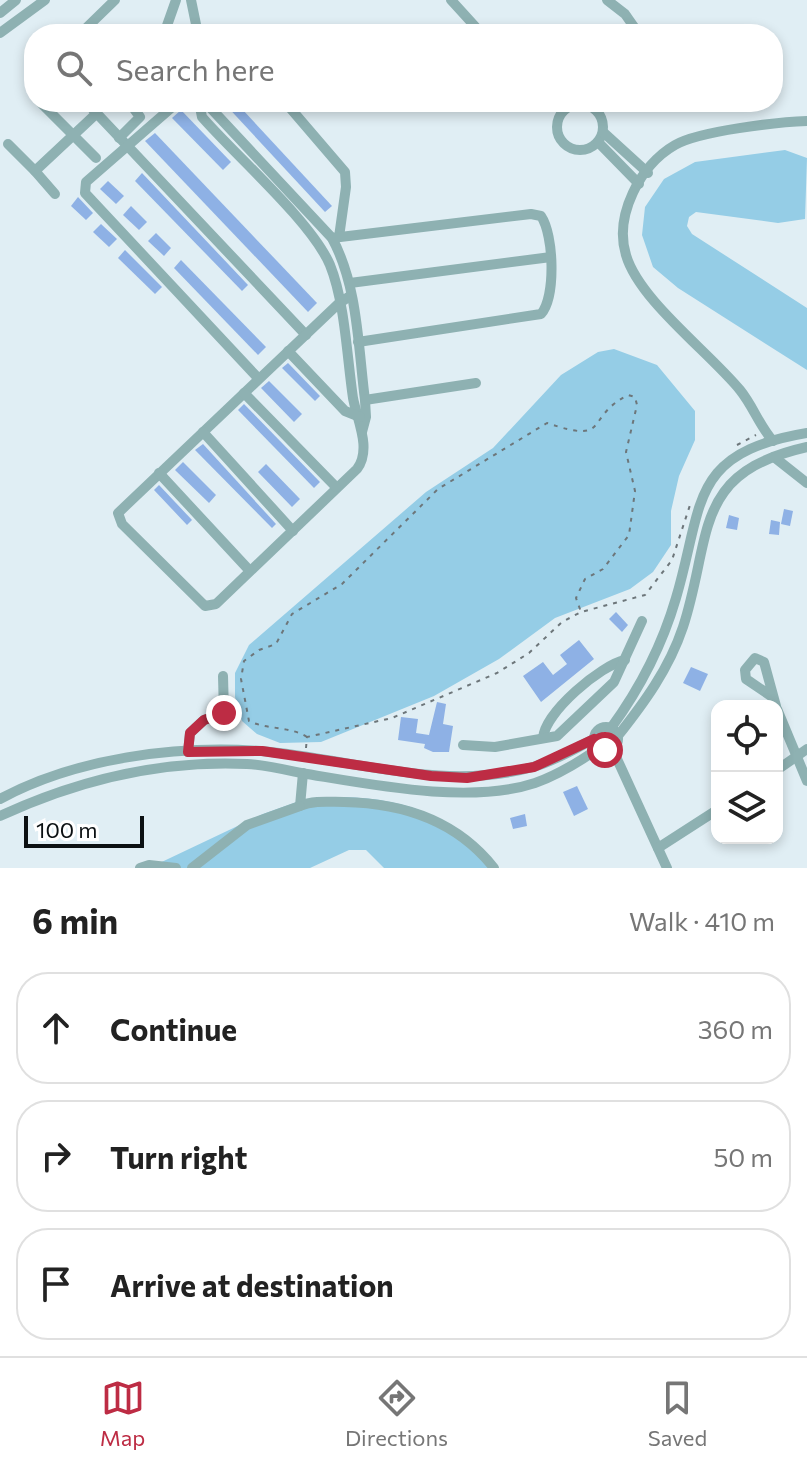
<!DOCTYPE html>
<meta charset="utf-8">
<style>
:root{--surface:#fff;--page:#f2f2f2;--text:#222;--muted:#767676;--line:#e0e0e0;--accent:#bd2c44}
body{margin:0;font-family:Commissioner,sans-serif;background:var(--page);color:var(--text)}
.controls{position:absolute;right:24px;bottom:24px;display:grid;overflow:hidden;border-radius:16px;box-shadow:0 4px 12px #0003}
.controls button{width:72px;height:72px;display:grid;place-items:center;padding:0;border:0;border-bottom:2px solid var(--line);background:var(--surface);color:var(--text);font:40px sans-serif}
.scale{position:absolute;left:24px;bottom:20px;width:120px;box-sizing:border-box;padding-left:8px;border:4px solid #0c1113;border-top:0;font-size:22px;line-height:28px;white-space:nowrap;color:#0c1113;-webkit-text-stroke:6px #fff;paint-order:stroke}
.stop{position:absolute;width:24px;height:24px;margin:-18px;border:6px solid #bd2c44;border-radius:50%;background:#fff}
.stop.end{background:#bd2c44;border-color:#fff;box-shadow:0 2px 8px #0008}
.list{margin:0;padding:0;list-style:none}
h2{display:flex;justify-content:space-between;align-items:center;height:104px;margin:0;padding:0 32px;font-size:34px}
h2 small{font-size:26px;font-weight:400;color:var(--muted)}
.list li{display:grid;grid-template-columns:52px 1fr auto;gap:24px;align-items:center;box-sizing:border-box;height:112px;margin:0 16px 16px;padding:0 16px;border:2px solid var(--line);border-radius:32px}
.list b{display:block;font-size:30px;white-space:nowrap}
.list em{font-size:26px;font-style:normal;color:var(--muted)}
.icon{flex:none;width:44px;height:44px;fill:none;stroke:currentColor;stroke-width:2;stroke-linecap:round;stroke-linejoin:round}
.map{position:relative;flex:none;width:807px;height:868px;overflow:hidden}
.search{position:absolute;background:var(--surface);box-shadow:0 4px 12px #0003;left:24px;right:24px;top:24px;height:88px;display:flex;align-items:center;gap:20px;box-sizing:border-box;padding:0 28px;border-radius:32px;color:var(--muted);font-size:30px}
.sheet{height:488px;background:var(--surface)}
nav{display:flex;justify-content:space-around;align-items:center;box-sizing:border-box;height:112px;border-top:2px solid var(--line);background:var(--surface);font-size:22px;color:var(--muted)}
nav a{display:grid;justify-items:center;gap:4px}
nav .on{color:var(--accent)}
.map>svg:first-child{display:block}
.green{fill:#95cde6}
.building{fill:#8eb1e5}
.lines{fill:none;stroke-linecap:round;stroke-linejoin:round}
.path{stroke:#6d767a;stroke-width:2;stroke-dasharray:4 6;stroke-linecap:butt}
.minor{stroke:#8eb1b2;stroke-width:10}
.route{stroke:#bd2c44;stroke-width:10}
</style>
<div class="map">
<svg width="807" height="868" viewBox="0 0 807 868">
<rect width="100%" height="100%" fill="#e0eef4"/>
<g class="green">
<polygon points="785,150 807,158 805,219 778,223 696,212 689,217 687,226 692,234 807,308 807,370 678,288 653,267 642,235 645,207 664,179 695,162"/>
<polygon points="614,349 657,365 695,411 695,440 679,476 671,511 671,545 653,572 630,589 555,618 499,659 434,696 321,742 280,743 257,734 242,721 235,697 235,673 249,645 426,492 493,448 561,375 598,352"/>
<path d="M342,797C412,799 451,816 498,868H384L366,850H349L310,868H149L263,814L305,799Z"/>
</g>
<g class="building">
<polygon points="223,102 234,102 242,109 332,206 325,212"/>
<polygon points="181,110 231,162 223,170 172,118"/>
<polygon points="155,133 317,303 308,312 145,141"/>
<polygon points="142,173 248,285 242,291 135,181"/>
<polygon points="108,181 124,196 116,204 100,189"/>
<polygon points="78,197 93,213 86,220 71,206"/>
<polygon points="131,206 147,222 139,230 123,215"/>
<polygon points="101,224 117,239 109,247 93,232"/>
<polygon points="156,233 171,248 164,256 148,241"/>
<polygon points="125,250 162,287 155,294 118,258"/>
<polygon points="181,260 266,347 258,355 174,268"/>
<polygon points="288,363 320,396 315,401 282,368"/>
<polygon points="269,381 302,414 294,422 261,388"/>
<polygon points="244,404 320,482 314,488 238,410"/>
<polygon points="203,444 276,524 272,528 195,450"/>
<polygon points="183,462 216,495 209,503 175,470"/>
<polygon points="266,464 300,499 292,507 258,472"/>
<polygon points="159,485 192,520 187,525 154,490"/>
<polygon points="784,509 793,511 790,526 781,524"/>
<polygon points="729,515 739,518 737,530 726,528"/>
<polygon points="771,520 780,522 779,535 769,534"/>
<polygon points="616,612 628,625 622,632 609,619"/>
<polygon points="579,640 594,659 541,702 523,676 543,662 553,675 567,664 560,655"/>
<polygon points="691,667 708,674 700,691 683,683"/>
<polygon points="437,702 446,704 443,724 453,726 449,752 433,752 424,748 425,744 398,740 401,717 418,719 416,733 429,735"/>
<polygon points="577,786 588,809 574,816 563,792"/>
<polygon points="525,814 527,826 513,829 510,818"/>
</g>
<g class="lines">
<g class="path">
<polyline points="737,445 756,435"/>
<path d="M307,737C290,726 268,730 249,721L241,679L244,661L259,650L276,644L292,614L342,584L438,489L547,423C612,445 583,418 628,395L635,397L637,405L626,452L635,491L629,535L603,569L585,579L576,598L581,612"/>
<polyline points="306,748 307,737 392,718 497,673 529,653 562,622 581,612 645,595 672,560 691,502"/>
</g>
<g class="minor">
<polyline points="191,0 198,34"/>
<polyline points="451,0 482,34"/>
<polyline points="607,0 625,14 639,34"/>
<polyline points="0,13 16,0"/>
<polyline points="0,33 45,0"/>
<polyline points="80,34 115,0"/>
<polyline points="164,34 176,0"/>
<polyline points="86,102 306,335"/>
<polyline points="178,102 86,182 85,193 258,378"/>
<path d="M199,102L202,117C235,155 312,222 330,265C345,302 347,358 353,398C357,420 372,449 357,469L216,604L205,606L122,524L118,513L338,304L350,296"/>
<path d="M205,102L332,238C358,286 358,346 365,400L366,417L362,432"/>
<polyline points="285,102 345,172 346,187 339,237"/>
<polyline points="42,104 96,158"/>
<circle cx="580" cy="127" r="23"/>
<polyline points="603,132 648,173"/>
<polyline points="119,138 140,117 129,102"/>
<polyline points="598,142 639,184"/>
<polyline points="8,144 35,171"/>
<polyline points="55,194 35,171 97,113"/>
<path d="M332,238L531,214L541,216C554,235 556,297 541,314L358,342"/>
<polyline points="350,283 551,257"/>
<polyline points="288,351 345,411 360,417"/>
<polyline points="244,393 336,487"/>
<polyline points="365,400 476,383"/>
<polyline points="203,432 293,531"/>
<path d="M773,441C759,425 753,406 740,390C709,352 639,300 626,255C614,216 640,165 675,145C699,131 778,122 807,121"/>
<polyline points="774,457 807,483"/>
<polyline points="159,473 249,570"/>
<polyline points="771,696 746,679 745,670 755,658 764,662 776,706"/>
<polyline points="777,709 807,781"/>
<circle cx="606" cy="739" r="12"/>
<path d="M611,728C641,687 662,646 676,598C704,504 688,453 807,433"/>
<path d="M617,737C644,703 669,669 683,627C713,535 691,473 807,447"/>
<path d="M543,738C545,712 601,665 625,660"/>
<polyline points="463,745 495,747 557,736 614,682 642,621"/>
<polyline points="612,748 667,868"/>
<polyline points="188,752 190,733 204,720 224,713 223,676"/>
<polyline points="777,770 807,749"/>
<path d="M303,773L300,806C314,800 329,802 344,802C402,803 457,821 494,868"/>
<path d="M0,799C76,758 176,745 261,751C353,759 442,792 533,767C555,761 574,749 594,739"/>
<path d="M0,816C78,780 160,760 247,764C265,765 282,769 301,773C369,784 469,805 535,783C558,775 579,762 599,748"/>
<polyline points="658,848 717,810"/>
<polyline points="140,868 149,865 176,868"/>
<polyline points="192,868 247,825 300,806"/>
</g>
</g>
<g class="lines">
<polyline class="route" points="224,713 204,720 190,733 188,752 262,751 431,776 467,778 534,767 594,739 599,748 605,750"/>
</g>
</svg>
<div class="controls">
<button><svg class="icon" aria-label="locate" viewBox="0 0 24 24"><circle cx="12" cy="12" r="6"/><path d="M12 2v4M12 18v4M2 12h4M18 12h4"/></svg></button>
<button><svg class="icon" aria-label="layers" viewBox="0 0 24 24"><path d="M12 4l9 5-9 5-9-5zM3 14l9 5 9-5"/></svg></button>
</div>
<div class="scale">100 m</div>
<div class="stop" style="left:605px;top:750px"></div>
<div class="stop end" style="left:224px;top:713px"></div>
<div class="search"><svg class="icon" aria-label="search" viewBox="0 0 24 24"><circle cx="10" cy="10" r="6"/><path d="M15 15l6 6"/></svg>Search here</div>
</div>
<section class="sheet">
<h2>6 min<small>Walk · 410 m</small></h2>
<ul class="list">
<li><svg class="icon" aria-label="ahead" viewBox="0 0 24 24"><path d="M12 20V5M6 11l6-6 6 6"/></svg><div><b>Continue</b></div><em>360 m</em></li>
<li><svg class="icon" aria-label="right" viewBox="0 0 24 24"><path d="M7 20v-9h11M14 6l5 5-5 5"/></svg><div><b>Turn right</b></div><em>50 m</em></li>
<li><svg class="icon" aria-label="arrive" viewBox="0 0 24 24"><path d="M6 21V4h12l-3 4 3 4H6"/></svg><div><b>Arrive at destination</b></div></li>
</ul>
</section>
<nav>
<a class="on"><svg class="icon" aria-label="map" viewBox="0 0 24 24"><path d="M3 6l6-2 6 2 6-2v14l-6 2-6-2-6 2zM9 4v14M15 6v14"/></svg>Map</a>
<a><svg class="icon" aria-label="directions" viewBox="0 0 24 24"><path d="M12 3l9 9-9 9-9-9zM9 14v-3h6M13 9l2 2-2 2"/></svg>Directions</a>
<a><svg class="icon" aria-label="saved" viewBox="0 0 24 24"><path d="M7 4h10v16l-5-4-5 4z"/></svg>Saved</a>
</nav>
